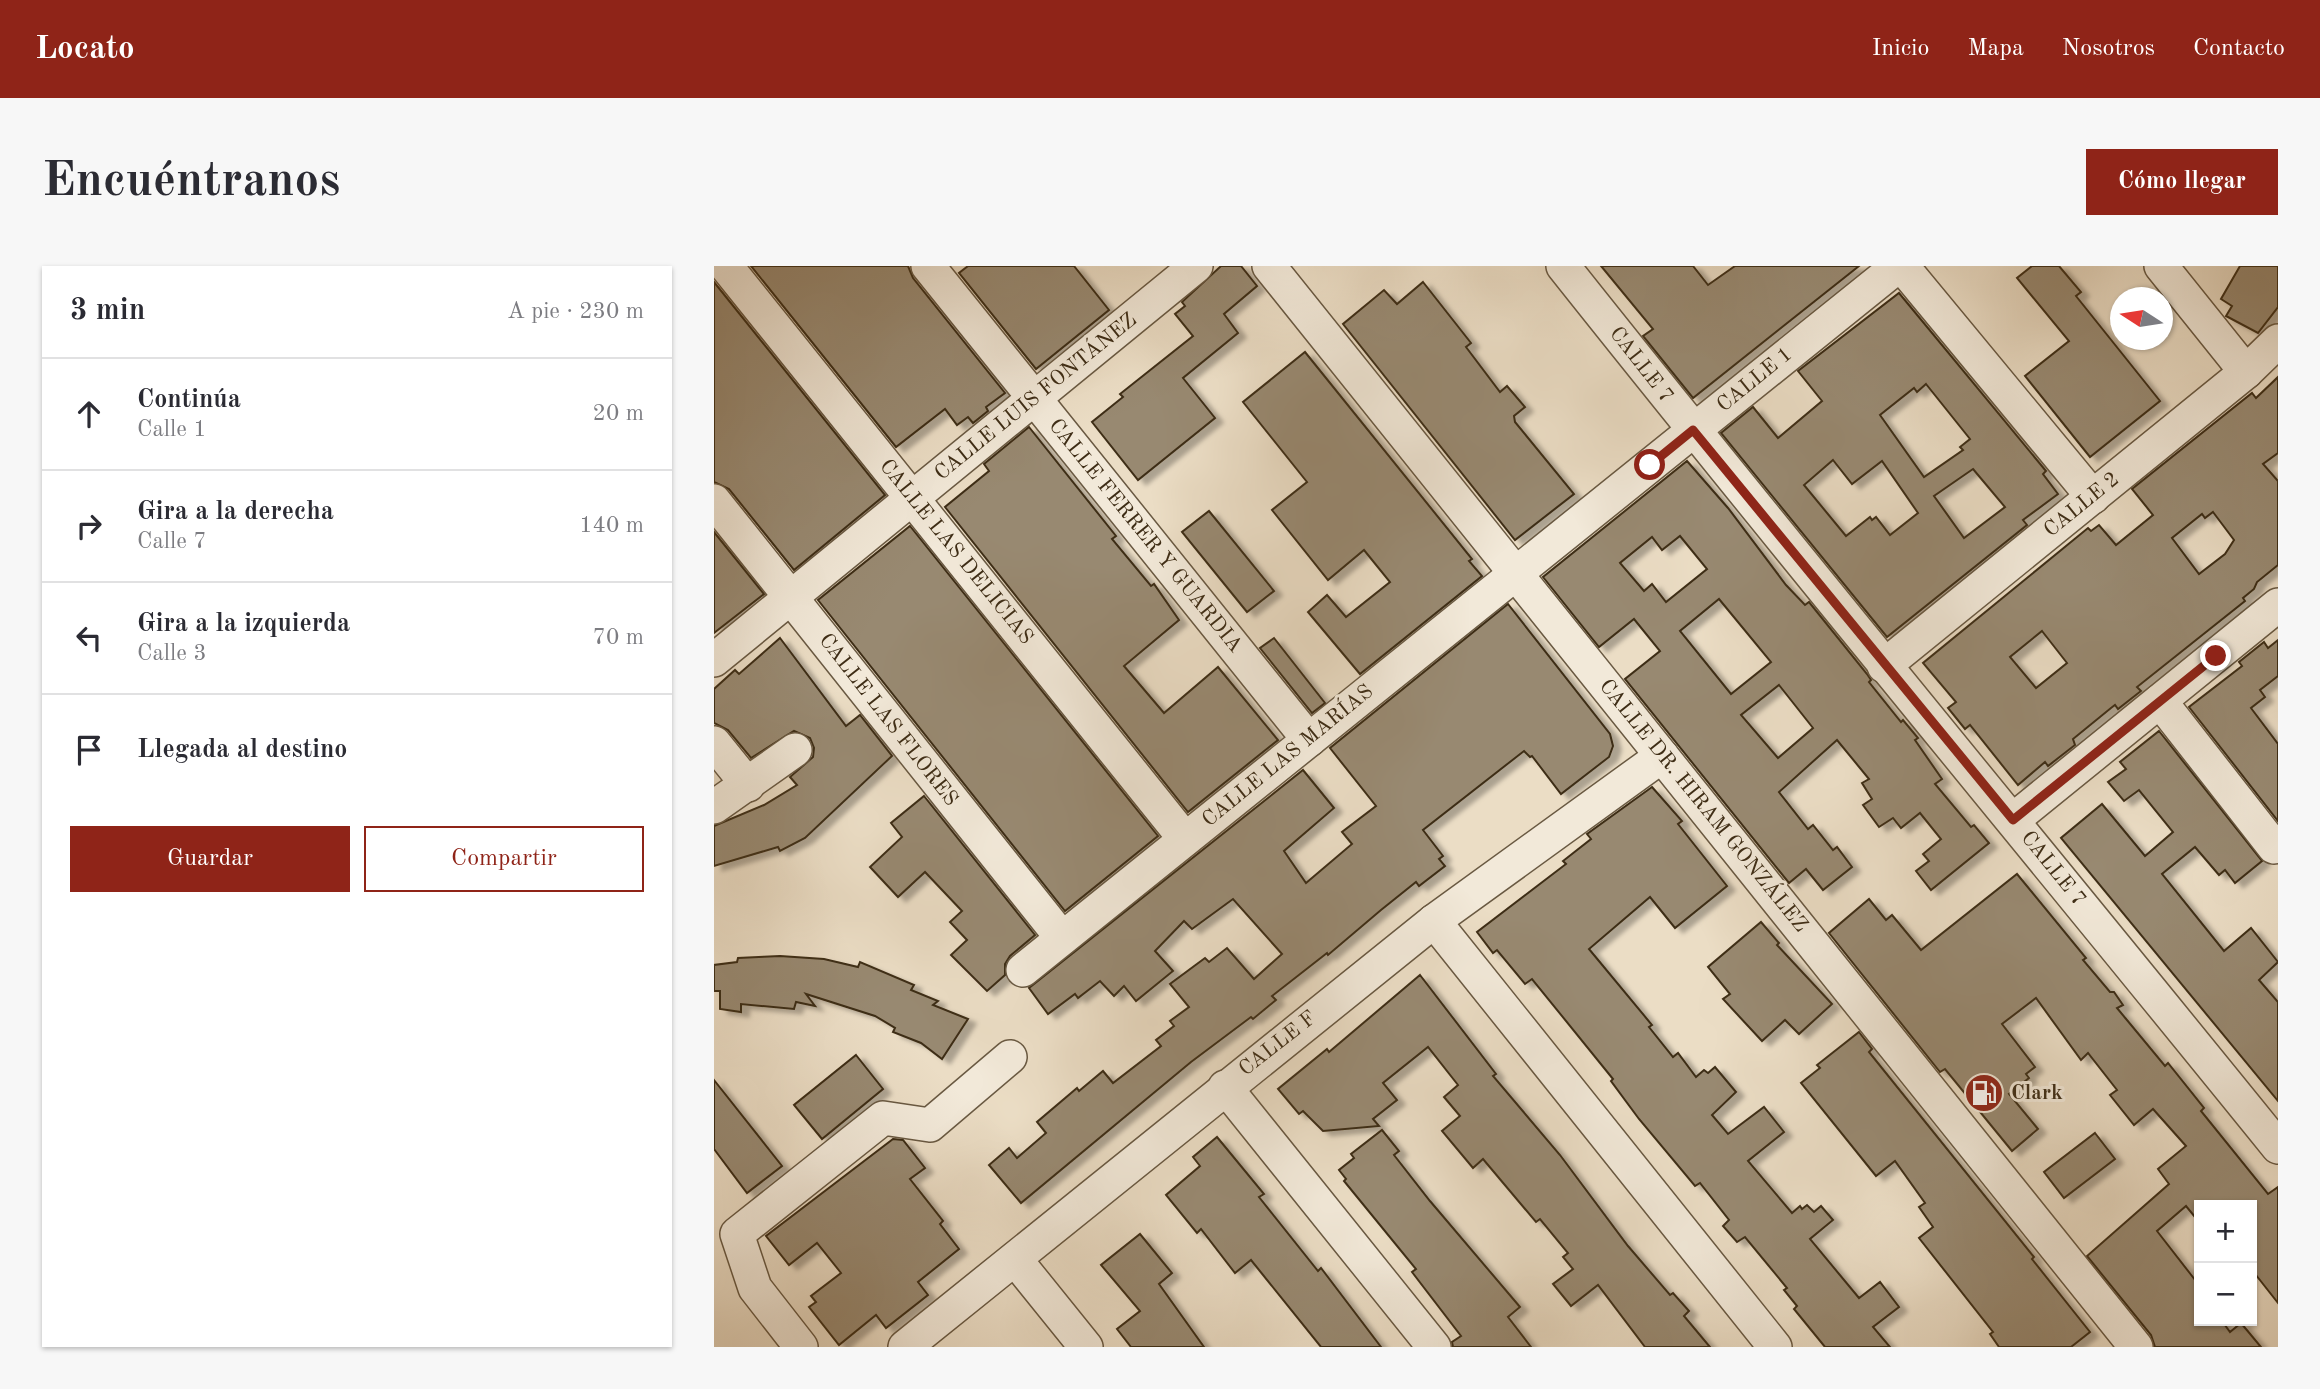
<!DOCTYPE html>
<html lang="es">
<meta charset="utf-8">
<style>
:root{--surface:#fff;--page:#f7f7f7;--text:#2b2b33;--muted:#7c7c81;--line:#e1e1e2;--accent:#8f2418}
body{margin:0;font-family:"Old Standard TT",serif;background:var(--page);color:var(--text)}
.controls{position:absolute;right:21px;bottom:21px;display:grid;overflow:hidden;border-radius:0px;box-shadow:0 2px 5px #0004}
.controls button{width:63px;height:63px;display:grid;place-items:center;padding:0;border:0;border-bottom:2px solid var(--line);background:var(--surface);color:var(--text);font:35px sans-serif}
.compass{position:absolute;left:1396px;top:21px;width:63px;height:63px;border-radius:50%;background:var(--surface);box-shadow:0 2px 5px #0004;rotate:282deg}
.stop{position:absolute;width:21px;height:21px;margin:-16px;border:5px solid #8f2418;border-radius:50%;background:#fff}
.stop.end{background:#8f2418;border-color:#fff;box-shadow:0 2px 7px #0008}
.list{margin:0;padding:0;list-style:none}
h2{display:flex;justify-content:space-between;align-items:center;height:91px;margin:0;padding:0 28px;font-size:30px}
h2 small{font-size:23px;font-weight:400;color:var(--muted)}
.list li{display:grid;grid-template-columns:46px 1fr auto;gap:21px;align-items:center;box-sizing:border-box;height:112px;padding:0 28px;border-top:2px solid var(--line)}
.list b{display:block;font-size:26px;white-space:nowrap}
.list p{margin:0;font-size:23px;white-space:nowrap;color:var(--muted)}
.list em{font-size:23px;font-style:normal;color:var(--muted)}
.actions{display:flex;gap:14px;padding:21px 28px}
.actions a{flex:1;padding:16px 0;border:2px solid var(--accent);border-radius:0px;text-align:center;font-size:24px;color:var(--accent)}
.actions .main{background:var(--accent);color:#fff}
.icon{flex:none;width:38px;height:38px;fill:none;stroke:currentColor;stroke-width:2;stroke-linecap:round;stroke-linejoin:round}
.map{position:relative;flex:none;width:1564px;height:1081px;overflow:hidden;border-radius:0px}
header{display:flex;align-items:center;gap:42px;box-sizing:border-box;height:98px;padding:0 35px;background:var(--accent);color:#fff}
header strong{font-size:33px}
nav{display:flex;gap:38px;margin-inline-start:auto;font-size:24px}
.intro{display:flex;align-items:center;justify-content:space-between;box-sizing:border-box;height:168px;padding:0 42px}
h1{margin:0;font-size:49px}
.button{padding:18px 32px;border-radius:0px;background:var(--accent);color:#fff;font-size:24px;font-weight:700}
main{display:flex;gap:42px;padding:0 42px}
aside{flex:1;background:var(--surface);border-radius:0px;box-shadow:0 2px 5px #0004}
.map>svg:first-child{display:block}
.building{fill:#988971;stroke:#3e2d16;stroke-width:2;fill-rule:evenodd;filter:url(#shadow)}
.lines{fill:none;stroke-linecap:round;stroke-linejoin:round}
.minor-casing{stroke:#695942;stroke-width:36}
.minor{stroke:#f2e9d9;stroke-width:33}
.route{stroke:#8f2418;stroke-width:9}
.labels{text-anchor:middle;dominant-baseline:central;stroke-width:6;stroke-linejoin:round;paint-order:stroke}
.street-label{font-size:21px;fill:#3e2d16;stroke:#f2e9d9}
.poi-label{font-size:21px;font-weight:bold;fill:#3e2d16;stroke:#f2e9d9;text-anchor:start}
</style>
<header>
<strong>Locato</strong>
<nav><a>Inicio</a><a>Mapa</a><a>Nosotros</a><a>Contacto</a></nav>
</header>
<div class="intro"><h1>Encuéntranos</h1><a class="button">Cómo llegar</a></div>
<main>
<aside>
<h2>3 min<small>A pie · 230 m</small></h2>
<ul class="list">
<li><svg class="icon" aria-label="ahead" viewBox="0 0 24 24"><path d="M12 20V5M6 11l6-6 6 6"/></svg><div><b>Continúa</b><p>Calle 1</p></div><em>20 m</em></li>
<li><svg class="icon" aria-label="right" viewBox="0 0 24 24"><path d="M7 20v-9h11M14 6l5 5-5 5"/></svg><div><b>Gira a la derecha</b><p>Calle 7</p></div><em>140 m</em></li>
<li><svg class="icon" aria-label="left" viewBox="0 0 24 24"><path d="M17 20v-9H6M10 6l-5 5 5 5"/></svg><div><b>Gira a la izquierda</b><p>Calle 3</p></div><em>70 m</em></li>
<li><svg class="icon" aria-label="arrive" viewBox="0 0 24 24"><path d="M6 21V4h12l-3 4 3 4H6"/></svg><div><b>Llegada al destino</b></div></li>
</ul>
<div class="actions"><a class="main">Guardar</a><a>Compartir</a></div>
</aside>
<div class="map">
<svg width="1564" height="1081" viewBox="0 0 1564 1081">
<defs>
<filter id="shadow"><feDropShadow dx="8" dy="4.5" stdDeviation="2" flood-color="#0004"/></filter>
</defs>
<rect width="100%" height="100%" fill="#ebddc5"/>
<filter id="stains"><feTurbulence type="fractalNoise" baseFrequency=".00286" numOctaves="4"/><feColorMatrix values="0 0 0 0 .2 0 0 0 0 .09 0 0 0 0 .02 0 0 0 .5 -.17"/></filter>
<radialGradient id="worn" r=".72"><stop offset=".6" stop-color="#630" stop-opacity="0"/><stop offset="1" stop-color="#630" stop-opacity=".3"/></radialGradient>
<g class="building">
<polygon points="37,0 194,0 199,12 291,127 272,141 274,145 259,157 254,151 243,159 231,143 182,181"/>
<polygon points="254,0 360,0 395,44 322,103 245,7"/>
<polygon points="507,0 527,0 543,20 510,48 524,67 469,112 501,152 424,214 378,156 409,131 406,128 479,70 461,48 471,40 468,36"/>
<polygon points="887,0 979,0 994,19 1021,0 1145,0 979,132 929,70 939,63"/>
<polygon points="1318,0 1345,0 1367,26 1362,30 1446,135 1376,191 1311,110 1355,75 1303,12"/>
<polygon points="1526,0 1564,0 1564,41 1544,67 1512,50 1518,40 1507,33"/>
<polygon points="0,16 171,229 80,304 15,223 0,216"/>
<polygon points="709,16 757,77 752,81 786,126 793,120 811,141 800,150 801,156 860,228 801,274 629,58 670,24 683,38"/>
<path d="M1185,27L1332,205L1329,208L1344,228L1309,254L1313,259L1173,371L1007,167L1039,141L1064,172L1108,135L1084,105ZM1212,118L1256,173L1246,181L1249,184L1210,211L1166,149L1200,122L1203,126ZM1119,194L1138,218L1168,195L1204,247L1176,269L1162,251L1158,254L1156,251L1132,270L1090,219ZM1259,203L1291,241L1250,272L1220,230Z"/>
<polygon points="591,86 758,293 755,295 768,310 646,408 594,346 613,329 632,351 676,316 650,284 614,314 558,244 593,216 529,136"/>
<path d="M1564,111V187L1549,198L1564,215V299L1543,316L1540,323L1529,332L1531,335L1423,421L1427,425L1404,443L1401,439L1397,442L1359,473L1361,479L1334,500L1331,496L1304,519L1256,459L1251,463L1234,442L1242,436L1209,397L1374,262L1377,265L1385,259L1402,279L1439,249L1418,223L1538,127L1542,132ZM1499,246L1520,274L1511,288L1485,308L1458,272L1488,248L1491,252ZM1328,365L1353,397L1322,422L1296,391Z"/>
<polygon points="315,161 402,270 398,273 437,320 440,318 465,354 410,400 450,447 504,401 564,474 474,546 231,241 275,205 270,198"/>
<path d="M973,195L1014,242L1072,319L1091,339L1095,336L1153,408L1157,414L1155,416L1187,456L1189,454L1204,472L1201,474L1228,513L1221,518L1257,561L1260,559L1275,577L1217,624L1202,605L1215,595L1209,588L1227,573L1206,547L1187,562L1179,552L1165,561L1149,539L1158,533L1148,517L1155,513L1123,474L1065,526L1094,563L1099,559L1119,584L1123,581L1138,601L1109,624L1092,603L1075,617L911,413L946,385L920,353L885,381L829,311ZM966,270L993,303L952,336L938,318L930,325L906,297L938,271L948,284ZM1005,333L1057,396L1017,428L966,365ZM1065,419L1099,462L1064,492L1027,449Z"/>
<polygon points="495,245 560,325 533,346 468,266"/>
<polygon points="196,260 444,570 351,645 104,334"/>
<polygon points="0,266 50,328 0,367"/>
<polygon points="794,338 896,468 899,480 895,491 847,528 818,490 816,491 810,485 709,564 729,590 725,593 731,600 705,620 702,616 667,644 614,689 613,687 558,730 562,734 539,753 537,751 477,796 307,937 275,899 295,882 303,892 332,867 323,856 363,822 365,825 389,805 399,817 447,780 442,774 460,760 456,755 475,741 456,718 491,692 495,696 513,682 540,713 568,688 519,633 478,663 470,655 441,685 459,705 422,735 410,720 400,730 386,715 364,732 361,728 334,748 315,722 589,504 620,542 570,585 592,617 638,578 628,566 662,540 616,482"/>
<polygon points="66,372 132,460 146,449 178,490 91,572 66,585 64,581 0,600 0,560 50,539 83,519 76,511 99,491 100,482 96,472 80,465 37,492 14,464 0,457 0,423 21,404 25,408"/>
<polygon points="560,372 611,437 598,447 546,382"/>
<polygon points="1564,374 1564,410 1546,424 1551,431 1537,442 1564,478 1564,555 1475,441 1528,400 1525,396 1550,376 1554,382"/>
<polygon points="1445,465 1548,595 1521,617 1511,604 1505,609 1481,581 1448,608 1510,685 1537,662 1564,696 1545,714 1564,736 1564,835 1347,572 1388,538 1431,590 1459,566 1425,524 1410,535 1394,516 1412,503 1406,496"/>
<polygon points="938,521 968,555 964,558 1013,620 961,662 936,631 875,683 938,759 935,761 959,791 964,787 982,811 990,804 994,807 1001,801 1022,826 998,849 1014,868 1050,841 1070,866 1034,895 1078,947 1086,940 1088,943 1093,939 1100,946 1107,940 1119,954 1096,973 1145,1032 1166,1016 1185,1041 1159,1061 1176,1081 1111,1081 1080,1043 1083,1040 1070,1024 1073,1022 1031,971 1023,976 1009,960 1015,954 986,917 981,920 925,853 897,815 899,813 818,713 811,718 783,684 779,687 763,666 852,598 849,595 877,573 873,568"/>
<polygon points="210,530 321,669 296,690 291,698 291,709 273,725 237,689 253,674 236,656 248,645 211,606 184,631 156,601 188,571 177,557"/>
<polygon points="1303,608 1372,692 1369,694 1396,726 1400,726 1409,739 1403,742 1451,800 1454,797 1490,842 1487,845 1554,928 1564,921 1564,1037 1538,1004 1538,939 1485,939 1485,956 1472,940 1443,965 1485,1019 1485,1055 1508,1055 1516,1066 1527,1057 1547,1081 1441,1081 1437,1069 1373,990 1455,918 1444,903 1472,880 1439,843 1420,859 1396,829 1403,824 1374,787 1367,794 1322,732 1288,758 1321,801 1312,808 1315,812 1295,828 1324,863 1298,885 1231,803 1226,806 1115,667 1155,633 1172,654 1178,649 1207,684"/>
<polygon points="1047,656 1065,677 1063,679 1118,738 1085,768 1071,754 1048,775 1009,733 1016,728 994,701"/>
<polygon points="66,690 110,693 144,701 146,696 200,719 197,724 224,735 219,739 254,753 228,793 207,777 179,766 181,762 161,750 92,728 101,740 82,736 80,743 27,738 27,746 6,743 6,725 0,725 0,699 23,696 24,692"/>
<polygon points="706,709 782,808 779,810 846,889 914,980 956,1029 959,1027 975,1045 970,1050 996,1081 931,1081 884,1019 857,1040 839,1018 859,1003 849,991 854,987 826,953 822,956 769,893 759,902 728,865 746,850 730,831 744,819 714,781 669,817 683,834 659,853 665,860 609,865 589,845 585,848 564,823 613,783 615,786"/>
<polygon points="1145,766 1158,783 1155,786 1320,991 1318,993 1376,1066 1357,1081 1285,1081 1276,1068 1279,1066 1205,972 1219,961 1205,941 1211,937 1181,895 1162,910 1087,817 1106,802 1103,799"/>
<polygon points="142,789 169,823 108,873 80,839"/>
<polygon points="0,814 68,900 33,927 0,883"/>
<polygon points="668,864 685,885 680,889 716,935 806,1041 794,1051 817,1081 739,1081 738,1076 747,1070 698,1006 702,1003 630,915 632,913 625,904 640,892 637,888"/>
<polygon points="1381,867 1401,893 1350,932 1330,906"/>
<polygon points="503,871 550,928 545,931 604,1005 607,1002 667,1081 607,1081 537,994 521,1007 487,963 483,967 452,929 486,900 479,891"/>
<polygon points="179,873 189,874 211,902 196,913 229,955 226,958 245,983 204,1016 214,1029 172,1062 162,1049 125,1079 95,1041 102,1036 97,1030 127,1007 103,977 75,999 52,970"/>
<polygon points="426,968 458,1007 445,1018 490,1081 417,1081 403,1063 426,1045 387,999"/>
</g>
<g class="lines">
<defs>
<g id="minor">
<polyline points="12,0 471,573"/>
<polyline points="214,0 595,474"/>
<polyline points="555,0 1422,1081"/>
<path d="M849,0C1084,296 1326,587 1564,881"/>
<polyline points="1188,0 1379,231"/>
<polyline points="1447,0 1532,106"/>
<polyline points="0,235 348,672"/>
<polyline points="0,394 482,0"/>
<polyline points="1170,400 1532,106 1564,75"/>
<polyline points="1446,435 1560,581"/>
<polyline points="0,477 34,519"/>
<polyline points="0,541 81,484"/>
<polyline points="1299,554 1564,339"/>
<polyline points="720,655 1061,1081"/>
<polyline points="309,704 1184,0"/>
<polyline points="511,821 720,1081"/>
<polyline points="301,993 372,1081"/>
<polyline points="87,1081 41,1022 23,968 169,852 216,859 296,791"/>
<polyline points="191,1081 720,655 948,490"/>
</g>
</defs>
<use href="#minor" class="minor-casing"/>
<use href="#minor" class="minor"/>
</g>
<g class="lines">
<polyline class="route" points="936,199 979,164 1299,554 1502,390"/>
</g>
<defs>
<symbol id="fuel-disc" viewBox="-11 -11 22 22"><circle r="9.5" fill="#8f2418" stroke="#f2e9d9"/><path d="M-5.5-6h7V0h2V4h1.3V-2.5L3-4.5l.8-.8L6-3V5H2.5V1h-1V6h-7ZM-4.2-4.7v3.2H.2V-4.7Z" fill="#fff"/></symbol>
</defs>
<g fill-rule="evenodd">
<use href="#fuel-disc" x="1248" y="805" width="44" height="44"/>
</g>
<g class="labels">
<g class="street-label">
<text transform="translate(927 99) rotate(52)">CALLE 7</text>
<text transform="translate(1041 114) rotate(-39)">CALLE 1</text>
<text transform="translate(322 131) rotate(-39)">CALLE LUIS FONTÁNEZ</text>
<text transform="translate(1368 239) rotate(-39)">CALLE 2</text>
<text transform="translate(431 270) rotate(51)">CALLE FERRER Y GUARDIA</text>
<text transform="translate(242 286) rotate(51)">CALLE LAS DELICIAS</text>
<text transform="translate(174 454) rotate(52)">CALLE LAS FLORES</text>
<text transform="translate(574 490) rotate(-39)">CALLE LAS MARÍAS</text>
<text transform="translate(989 540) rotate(51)">CALLE DR. HIRAM GONZÁLEZ</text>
<text transform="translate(1339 603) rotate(51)">CALLE 7</text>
<text transform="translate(564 778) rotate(-38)">CALLE F</text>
</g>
<g class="poi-label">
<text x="1297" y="827">Clark</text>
</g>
</g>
<rect width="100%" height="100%" filter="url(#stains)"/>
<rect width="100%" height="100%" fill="url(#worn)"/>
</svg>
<div class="controls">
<button>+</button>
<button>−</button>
</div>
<svg class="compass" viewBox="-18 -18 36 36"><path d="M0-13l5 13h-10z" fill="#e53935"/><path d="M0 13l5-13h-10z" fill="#7c7c81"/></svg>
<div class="stop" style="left:936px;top:199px"></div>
<div class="stop end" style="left:1502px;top:390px"></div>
</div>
</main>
